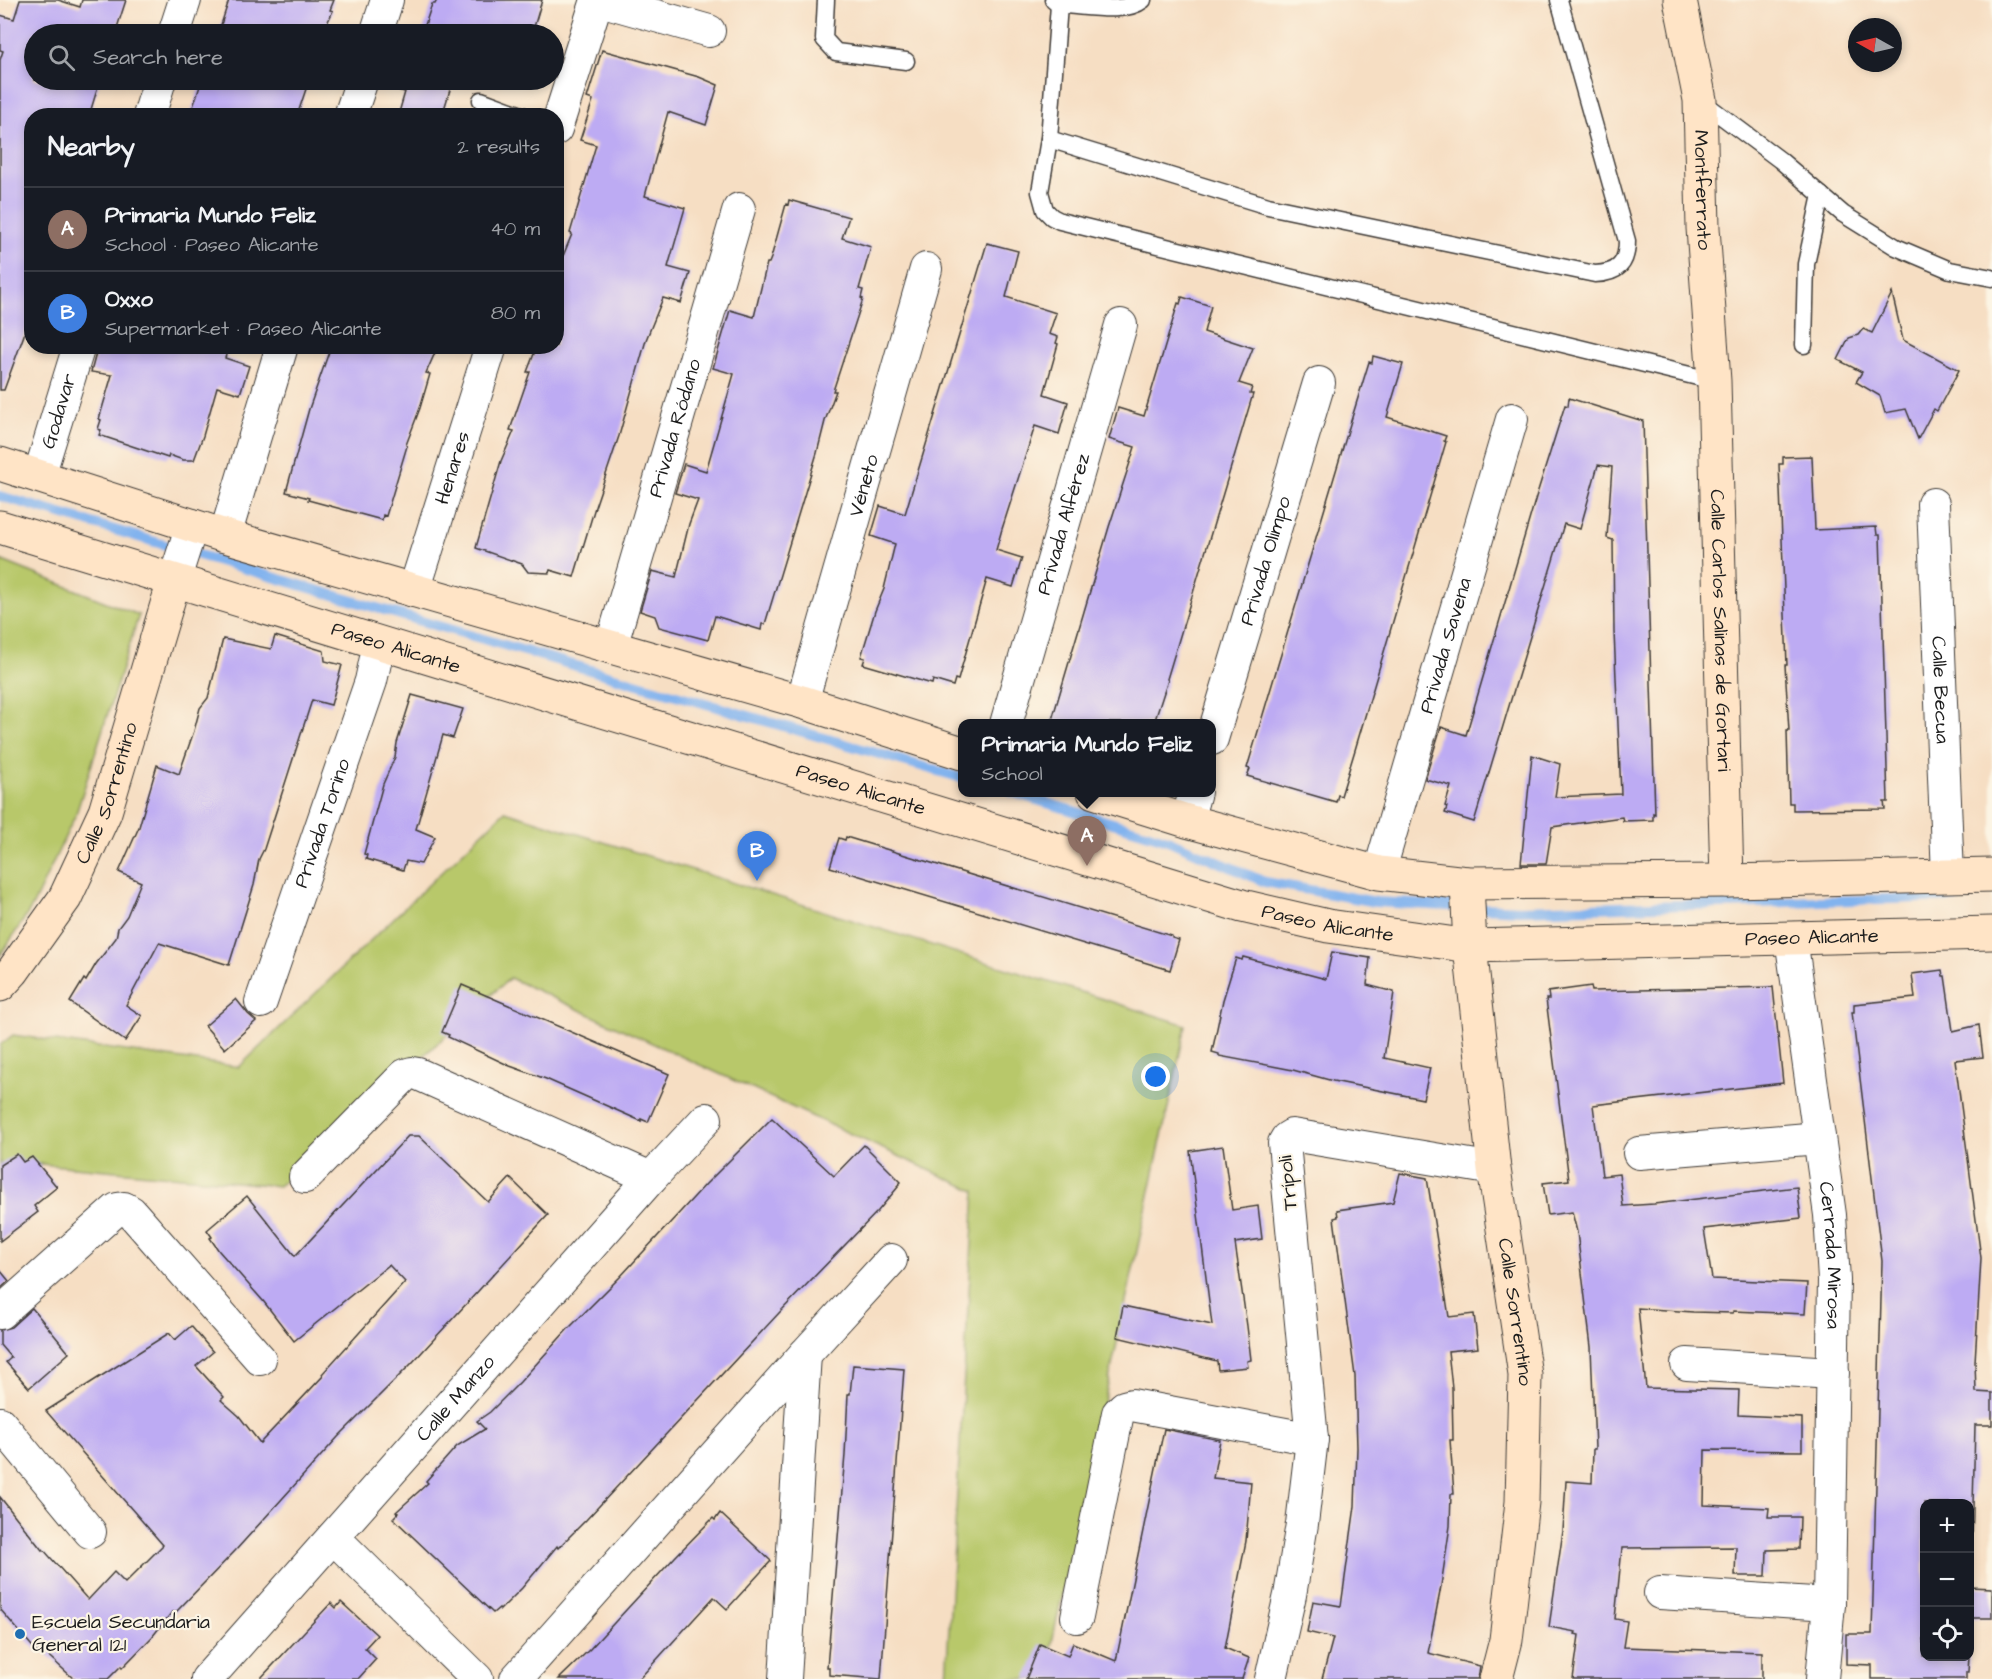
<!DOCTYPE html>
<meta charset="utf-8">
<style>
:root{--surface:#171b24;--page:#20242c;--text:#f1f3f6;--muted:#9ea1a6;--line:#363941;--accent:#1f6fb2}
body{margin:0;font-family:"Architects Daughter",sans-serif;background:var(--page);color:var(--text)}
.controls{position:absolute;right:18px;bottom:18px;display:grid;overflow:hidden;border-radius:12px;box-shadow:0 3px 9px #0003}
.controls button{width:54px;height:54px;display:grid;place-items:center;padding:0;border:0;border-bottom:2px solid var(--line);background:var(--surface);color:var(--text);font:30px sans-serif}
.compass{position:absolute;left:1848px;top:18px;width:54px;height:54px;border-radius:50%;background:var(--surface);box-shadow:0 3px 9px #0003;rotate:278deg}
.you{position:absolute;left:1156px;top:1077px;width:21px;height:21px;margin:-15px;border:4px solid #fff;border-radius:50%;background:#1a73e8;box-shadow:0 0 0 9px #1a73e833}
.badge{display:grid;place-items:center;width:39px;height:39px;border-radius:50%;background:var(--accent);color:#fff;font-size:20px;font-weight:700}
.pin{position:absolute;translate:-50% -50px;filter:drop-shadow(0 2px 3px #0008)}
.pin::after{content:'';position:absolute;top:32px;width:21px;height:18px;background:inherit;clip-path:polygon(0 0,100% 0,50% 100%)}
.popup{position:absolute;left:958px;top:719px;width:258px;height:78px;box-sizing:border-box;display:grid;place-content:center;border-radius:12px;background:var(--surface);filter:drop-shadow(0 2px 4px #0005);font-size:20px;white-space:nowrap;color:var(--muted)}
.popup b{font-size:22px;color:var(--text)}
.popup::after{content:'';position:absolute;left:50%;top:100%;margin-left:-12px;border:12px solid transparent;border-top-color:var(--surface)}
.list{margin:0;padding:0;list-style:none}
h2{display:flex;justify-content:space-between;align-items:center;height:78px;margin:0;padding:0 24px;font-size:26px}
h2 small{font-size:20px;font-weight:400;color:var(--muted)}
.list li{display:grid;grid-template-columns:39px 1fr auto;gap:18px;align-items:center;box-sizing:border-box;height:84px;padding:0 24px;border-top:2px solid var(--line)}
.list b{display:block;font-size:22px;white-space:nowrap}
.list p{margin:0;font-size:20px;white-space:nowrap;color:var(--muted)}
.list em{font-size:20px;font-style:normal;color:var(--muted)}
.icon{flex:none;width:33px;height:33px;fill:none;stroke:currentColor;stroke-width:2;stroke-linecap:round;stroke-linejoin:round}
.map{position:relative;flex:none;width:1992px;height:1679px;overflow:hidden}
.search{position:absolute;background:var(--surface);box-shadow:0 3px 9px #0003;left:24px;top:24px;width:540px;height:66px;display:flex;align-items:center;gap:15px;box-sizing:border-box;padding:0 21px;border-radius:33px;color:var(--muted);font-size:22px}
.panel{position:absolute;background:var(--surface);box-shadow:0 3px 9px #0003;left:24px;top:108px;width:540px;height:246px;border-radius:24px}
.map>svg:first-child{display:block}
.green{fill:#b8c86a;stroke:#6a7243;stroke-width:1.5}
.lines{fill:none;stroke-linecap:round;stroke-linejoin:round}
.stream{stroke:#82b3ee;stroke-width:10}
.building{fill:#bdabf3}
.lane-casing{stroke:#3d3935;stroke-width:19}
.street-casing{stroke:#3d3935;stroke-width:34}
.secondary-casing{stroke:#3d3935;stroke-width:35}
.lane{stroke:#fff;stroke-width:16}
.street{stroke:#fff;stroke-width:32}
.secondary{stroke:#ffe4c6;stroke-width:33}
.poi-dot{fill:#1f6fb2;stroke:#fcf5e5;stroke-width:2}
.labels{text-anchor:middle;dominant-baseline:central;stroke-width:4.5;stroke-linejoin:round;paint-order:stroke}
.street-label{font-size:20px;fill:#1c1c1c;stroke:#fcf5e5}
.poi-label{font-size:20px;fill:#1c1c1c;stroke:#fcf5e5;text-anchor:start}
</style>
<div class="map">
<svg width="1992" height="1679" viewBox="0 0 1992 1679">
<rect width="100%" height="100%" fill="#fcf5e5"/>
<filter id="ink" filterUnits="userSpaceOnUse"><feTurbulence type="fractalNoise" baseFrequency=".0167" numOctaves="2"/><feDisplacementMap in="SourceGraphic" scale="12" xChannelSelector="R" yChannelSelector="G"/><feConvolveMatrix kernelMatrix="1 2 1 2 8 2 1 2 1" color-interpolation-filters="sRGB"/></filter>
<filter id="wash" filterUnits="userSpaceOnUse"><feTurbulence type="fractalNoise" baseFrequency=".008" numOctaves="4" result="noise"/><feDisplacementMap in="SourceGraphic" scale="24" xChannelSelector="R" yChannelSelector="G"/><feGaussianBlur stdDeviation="1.35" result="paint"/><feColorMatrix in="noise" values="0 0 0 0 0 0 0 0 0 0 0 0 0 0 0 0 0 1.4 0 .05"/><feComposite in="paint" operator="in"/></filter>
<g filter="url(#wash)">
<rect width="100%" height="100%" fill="#f6dec3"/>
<g class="green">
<polygon points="0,560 139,615 76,814 32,907 0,956"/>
<polygon points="505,811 1186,1025 1044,1679 946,1679 975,1191 510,978 279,1186 19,1162 0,1172 0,1045 13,1035 239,1067"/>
</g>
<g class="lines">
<g class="stream">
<polyline points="0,496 404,616 962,778"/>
<polyline points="1011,792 1165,839 1265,882 1376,902 1520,910 1958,897"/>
</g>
</g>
<g id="blocks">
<g class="building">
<polygon points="20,0 58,0 80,7 82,0 126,0 115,34 34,34 34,80 100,80 89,116 32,116 32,313 4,390 0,390 0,60 3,51 0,50 0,15 14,19"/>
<polygon points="229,0 334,0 330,10 333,11 322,34 218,34"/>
<polygon points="437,0 542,0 532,34 422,34 432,4 435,4"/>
<polygon points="602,50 699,77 718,85 706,125 668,112 645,196 685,208 668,267 690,273 681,303 663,298 646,340 619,436 595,507 574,577 550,570 549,573 528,572 522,564 476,548 477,544 501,461 514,431 510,430 530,372 527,372 537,346 556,346 556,273 572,234 570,233 596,145 580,140 593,100 587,98"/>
<polygon points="204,80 309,80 297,116 190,116 201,83 203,84"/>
<polygon points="384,80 453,80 442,116 398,116 405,92 382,86"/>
<polygon points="789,200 849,217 842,238 871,247 859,289 863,290 861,298 863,299 833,391 836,391 825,421 817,453 765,624 762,624 761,630 715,616 708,640 659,627 655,616 640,611 652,571 676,577 689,524 698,500 675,493 684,464 706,471 734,374 713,368 730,310 754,317 767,263 769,263 771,258 786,204 788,205"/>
<polygon points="987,243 1018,251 1006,297 1056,313 1049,334 1058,337 1056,343 1058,344 1044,394 1068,402 1059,434 1035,426 1002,529 996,550 1022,558 1013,587 987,579 958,680 955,679 953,686 933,680 932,684 863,664 865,658 861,657 875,611 884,589 895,544 871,536 880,506 905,514"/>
<polygon points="1892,293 1903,340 1959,370 1937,411 1934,409 1918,439 1906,409 1885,413 1880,396 1856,382 1862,372 1838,360 1849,338 1858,335 1863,329 1872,333"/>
<polygon points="1182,297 1211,306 1204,332 1253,348 1239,383 1252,387 1250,394 1253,394 1167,679 1168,680 1154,723 1051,723 1109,527 1135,447 1109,439 1118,408 1144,416 1178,303 1180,304"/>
<polygon points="98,346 229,346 225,358 249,366 240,394 217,387 203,436 194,460 183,460 169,455 168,458 99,435 101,430 98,429 101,420 99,419 112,375 91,372"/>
<polygon points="331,346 438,346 426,373 430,374 420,408 406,445 407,446 386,516 383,515 382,520 308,500 309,498 286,492 309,409"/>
<polygon points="1373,356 1403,364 1387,417 1446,436 1444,441 1446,442 1355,750 1341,796 1338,795 1336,802 1247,776 1250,769 1247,768 1350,424 1369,362 1372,363"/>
<polygon points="1569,398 1643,421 1655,814 1653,813 1653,820 1623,821 1622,817 1552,827 1546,864 1521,864 1532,755 1560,764 1555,797 1621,794 1614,632 1613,540 1607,538 1612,467 1598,465 1580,529 1564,524 1474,822 1445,813 1447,807 1445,806 1451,786 1425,779 1441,727 1466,735 1536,497 1565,405 1568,406"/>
<polygon points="1812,456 1815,530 1876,527 1877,535 1880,535 1888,802 1884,802 1885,809 1793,810 1793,803 1789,803 1787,731 1789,731 1785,665 1787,665 1779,464 1783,464 1783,457"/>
<polygon points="275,636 324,651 325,661 342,665 331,705 312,700 264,849 259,859 254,885 229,965 159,943 126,1005 142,1016 125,1041 70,1002 84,979 86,981 96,964 116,938 118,928 127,916 141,882 119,872 139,827 157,765 179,774 194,731 200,708 208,698 223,639 271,649"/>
<polygon points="412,695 463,709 453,738 443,735 416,829 435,837 421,864 406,861 403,870 366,859 367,855 364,854 383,784 395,757 397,743"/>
<polygon points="846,837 1172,936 1172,938 1179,940 1170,970 830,867 839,838 845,840"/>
<polygon points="1332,952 1370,958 1367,985 1394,992 1384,1058 1430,1068 1423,1099 1333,1081 1293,1070 1219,1056 1219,1054 1212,1052 1223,1000 1236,958 1242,960 1243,957 1326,979"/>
<polygon points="1942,970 1943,976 1945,976 1953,1031 1979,1025 1983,1057 1955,1060 1981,1258 1975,1362 1976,1392 1992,1393 1992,1425 1975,1425 1971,1587 1992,1588 1992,1618 1970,1618 1970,1630 1970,1503 1924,1503 1924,1656 1969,1656 1968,1672 1966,1672 1966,1679 1872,1679 1872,1665 1846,1664 1846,1634 1872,1634 1882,1261 1852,1012 1854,1012 1854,1004 1915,998 1912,974"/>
<polygon points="462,985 669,1074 648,1122 641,1119 641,1121 546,1079 510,1066 448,1037 449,1035 442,1032"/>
<polygon points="1591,986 1592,991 1773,987 1783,1083 1593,1105 1602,1176 1619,1174 1623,1206 1654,1204 1797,1187 1801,1218 1704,1229 1712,1279 1807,1283 1805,1314 1733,1311 1733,1313 1693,1312 1638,1308 1646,1388 1739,1390 1738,1415 1802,1418 1802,1451 1705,1450 1704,1505 1769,1508 1768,1517 1800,1517 1799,1549 1767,1550 1766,1576 1735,1576 1736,1547 1622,1548 1615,1619 1627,1621 1623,1647 1762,1652 1762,1679 1573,1679 1579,1635 1575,1634 1576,1632 1549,1627 1563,1531 1566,1481 1592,1483 1593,1449 1595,1449 1591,1347 1577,1232 1572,1212 1548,1215 1543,1183 1569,1180 1546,999 1549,999 1548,992"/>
<polygon points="236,999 248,1014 256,1021 225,1049 205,1026"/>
<polygon points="772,1118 834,1176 864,1145 901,1182 897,1186 898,1187 878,1211 779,1313 586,1520 558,1548 557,1546 522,1588 500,1610 499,1608 493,1613 393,1518 398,1513 396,1512 428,1483 426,1481 457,1446 485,1429 477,1421 490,1412 520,1382 567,1330 620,1277 706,1184"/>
<polygon points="408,1136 419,1136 488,1202 510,1178 548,1215 412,1363 338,1437 235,1551 176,1612 172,1612 152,1637 122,1668 121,1666 108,1679 74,1679 41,1649 38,1653 0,1609 0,1497 42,1550 43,1549 88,1600 114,1572 125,1583 163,1545 46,1411 169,1333 175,1340 191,1326 213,1352 196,1366 224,1397 221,1400 239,1416 260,1443 323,1376 322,1374 405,1282 389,1265 294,1341 264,1302 219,1251 210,1238 212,1237 207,1230 247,1196 295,1256"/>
<polygon points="1223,1146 1232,1210 1258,1206 1262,1239 1235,1243 1247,1326 1251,1360 1247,1361 1248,1367 1218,1370 1217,1361 1117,1337 1123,1306 1212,1325 1190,1151"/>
<polygon points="17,1154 23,1162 32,1157 57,1187 34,1206 38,1212 0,1241 0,1165"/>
<polygon points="1400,1173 1427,1178 1449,1317 1474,1314 1478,1348 1448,1351 1452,1388 1453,1440 1450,1440 1454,1494 1451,1494 1450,1526 1440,1592 1428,1653 1480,1666 1478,1679 1322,1679 1333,1638 1307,1632 1313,1601 1341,1606 1355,1506 1357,1448 1355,1376 1334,1218 1338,1217 1337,1210 1393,1202"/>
<polygon points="0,1270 9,1281 0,1289"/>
<polygon points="32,1308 69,1353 29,1388 6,1362 11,1358 0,1345 0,1330 11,1327"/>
<polygon points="853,1365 904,1369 881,1679 829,1675 829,1667 827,1667 845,1455 848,1394 850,1394"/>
<polygon points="1164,1429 1220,1440 1213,1478 1251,1482 1246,1541 1225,1648 1249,1658 1242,1679 1026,1679 1040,1644 1068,1656 1073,1643 1116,1661"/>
<polygon points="720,1513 771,1561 727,1609 714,1597 639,1679 559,1679 590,1649 675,1557 713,1518 715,1520"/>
<polygon points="341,1602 377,1635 365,1648 376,1659 358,1679 260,1679 331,1603 336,1608"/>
</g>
</g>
</g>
<g filter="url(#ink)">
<use href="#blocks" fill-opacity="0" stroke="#3d3935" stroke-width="1.5"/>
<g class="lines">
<defs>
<g id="lane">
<polyline points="826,0 824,39 836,52 906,61"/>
<path d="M1053,0L1059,5C1082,5 1124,15 1143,0"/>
<polyline points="1059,5 1049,139 1040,192 1045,210 1052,217 1060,221 1714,381"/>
<polyline points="481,100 524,116"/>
<polyline points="1700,100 1780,160 1843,214 1896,247 1950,270 1992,278"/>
<path d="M1049,139L1268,206L1595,274C1618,273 1627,264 1627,241L1559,0"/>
<polyline points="1804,345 1806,264 1821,195"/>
</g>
<g id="street">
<polyline points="600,0 709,31"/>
<polyline points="174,34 185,0"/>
<polyline points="376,34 387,0"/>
<polyline points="149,116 160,80"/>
<polyline points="350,116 362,80"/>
<polyline points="556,129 597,0"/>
<path id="s1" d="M39,476L79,346"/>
<path id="s2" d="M1933,504L1948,876"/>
<polyline points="225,536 282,346"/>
<polyline points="174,581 192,525"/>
<path id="s3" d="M414,591L491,346"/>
<path id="s4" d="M611,647L739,209"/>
<path id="s5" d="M802,702L926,269"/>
<path id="s6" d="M1006,724L1121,325"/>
<path id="s7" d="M1212,739L1319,383"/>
<polyline points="1187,821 1195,792"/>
<path id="s8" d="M1379,873L1512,419"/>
<path id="s9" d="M1791,938L1830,1215L1834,1280L1829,1604L1822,1679"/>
<path id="s10" d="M261,1002L371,681L379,644"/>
<polyline points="1639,1153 1819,1138"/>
<polyline points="305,1177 405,1075 412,1073 418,1074 651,1178"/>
<polyline points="0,1313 117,1209 124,1208 131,1212 260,1359"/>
<polyline points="1687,1364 1833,1373"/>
<polyline points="0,1423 90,1532"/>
<polyline points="333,1537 477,1679"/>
<polyline points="1660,1593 1829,1604"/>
<polyline points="1077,1617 1118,1413 1124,1407 1132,1405 1312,1439"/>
<path id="s11" d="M207,1679L651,1178L706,1119"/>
<polyline points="516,1679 805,1354 891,1260"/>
<polyline points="785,1679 805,1354"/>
<polyline points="1271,1679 1290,1595 1302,1524 1312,1439 1284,1143 1287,1138 1292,1135 1494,1169"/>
</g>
<g id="secondary">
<path id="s12" d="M1680,0L1700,100L1703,228L1714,381L1727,881"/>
<polyline points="0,464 225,536 802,702 962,753"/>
<path id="s13" d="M0,527L1242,906L1328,926L1470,946L1992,933"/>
<polyline points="1094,792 1187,821 1379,873 1467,883 1727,881 1992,875"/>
<path id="s14" d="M1467,883L1470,946L1494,1169L1525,1375L1522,1502L1506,1640L1496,1679"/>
<path id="s15" d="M0,985L13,971L65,898L105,812L174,581"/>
</g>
</defs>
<use href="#lane" class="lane-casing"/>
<use href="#street" class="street-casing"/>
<use href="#secondary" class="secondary-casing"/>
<use href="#lane" class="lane"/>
<use href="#street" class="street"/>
<use href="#secondary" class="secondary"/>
</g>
</g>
<circle class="poi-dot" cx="20" cy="1634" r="6"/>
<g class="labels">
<g class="street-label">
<text stroke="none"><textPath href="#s12" startOffset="192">Montferrato</textPath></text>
<text stroke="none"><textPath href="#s1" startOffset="68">Godavar</textPath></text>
<text stroke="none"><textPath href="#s4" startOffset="228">Privada Ródano</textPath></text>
<text stroke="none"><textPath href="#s3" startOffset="129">Henares</textPath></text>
<text stroke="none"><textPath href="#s5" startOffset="225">Véneto</textPath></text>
<text stroke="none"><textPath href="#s6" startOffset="208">Privada Alférez</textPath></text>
<text stroke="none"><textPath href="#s7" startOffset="186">Privada Olimpo</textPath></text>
<text stroke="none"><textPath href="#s12" startOffset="633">Calle Carlos Salinas de Gortari</textPath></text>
<text stroke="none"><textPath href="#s8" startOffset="237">Privada Savena</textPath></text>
<text stroke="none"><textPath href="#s13" startOffset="414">Paseo Alicante</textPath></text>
<text stroke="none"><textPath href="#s2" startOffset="186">Calle Becua</textPath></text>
<text stroke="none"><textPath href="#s13" startOffset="900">Paseo Alicante</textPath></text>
<text stroke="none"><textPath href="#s15" startOffset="222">Calle Sorrentino</textPath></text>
<text stroke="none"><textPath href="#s10" startOffset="189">Privada Torino</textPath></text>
<text stroke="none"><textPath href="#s13" startOffset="1386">Paseo Alicante</textPath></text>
<text stroke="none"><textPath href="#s13" startOffset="1872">Paseo Alicante</textPath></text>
<text transform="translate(1288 1183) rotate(-96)">Trípoli</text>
<text stroke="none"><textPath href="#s9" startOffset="320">Cerrada Mirosa</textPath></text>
<text stroke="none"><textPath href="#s14" startOffset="432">Calle Sorrentino</textPath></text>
<text stroke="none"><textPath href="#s11" startOffset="375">Calle Manzo</textPath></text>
</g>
<g class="poi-label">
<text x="32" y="1622">Escuela Secundaria<tspan x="32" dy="23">General 121</tspan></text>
</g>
</g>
</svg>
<div class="controls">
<button>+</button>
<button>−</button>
<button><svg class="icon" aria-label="locate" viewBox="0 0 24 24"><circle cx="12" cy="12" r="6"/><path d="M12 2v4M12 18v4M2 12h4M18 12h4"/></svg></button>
</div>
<svg class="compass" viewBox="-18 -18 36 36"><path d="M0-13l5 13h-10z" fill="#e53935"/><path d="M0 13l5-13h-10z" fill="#9ea1a6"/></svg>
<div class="you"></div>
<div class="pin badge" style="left:1087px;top:866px;background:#8d6e63">A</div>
<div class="popup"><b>Primaria Mundo Feliz</b>School</div>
<div class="pin badge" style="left:757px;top:881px;background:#3f7fe0">B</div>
<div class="search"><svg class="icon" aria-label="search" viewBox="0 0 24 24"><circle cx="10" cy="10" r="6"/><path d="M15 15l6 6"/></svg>Search here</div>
<section class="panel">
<h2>Nearby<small>2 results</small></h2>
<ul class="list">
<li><span class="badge" style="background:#8d6e63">A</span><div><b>Primaria Mundo Feliz</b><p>School · Paseo Alicante</p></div><em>40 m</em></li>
<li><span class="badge" style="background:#3f7fe0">B</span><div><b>Oxxo</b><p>Supermarket · Paseo Alicante</p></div><em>80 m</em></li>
</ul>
</section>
</div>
